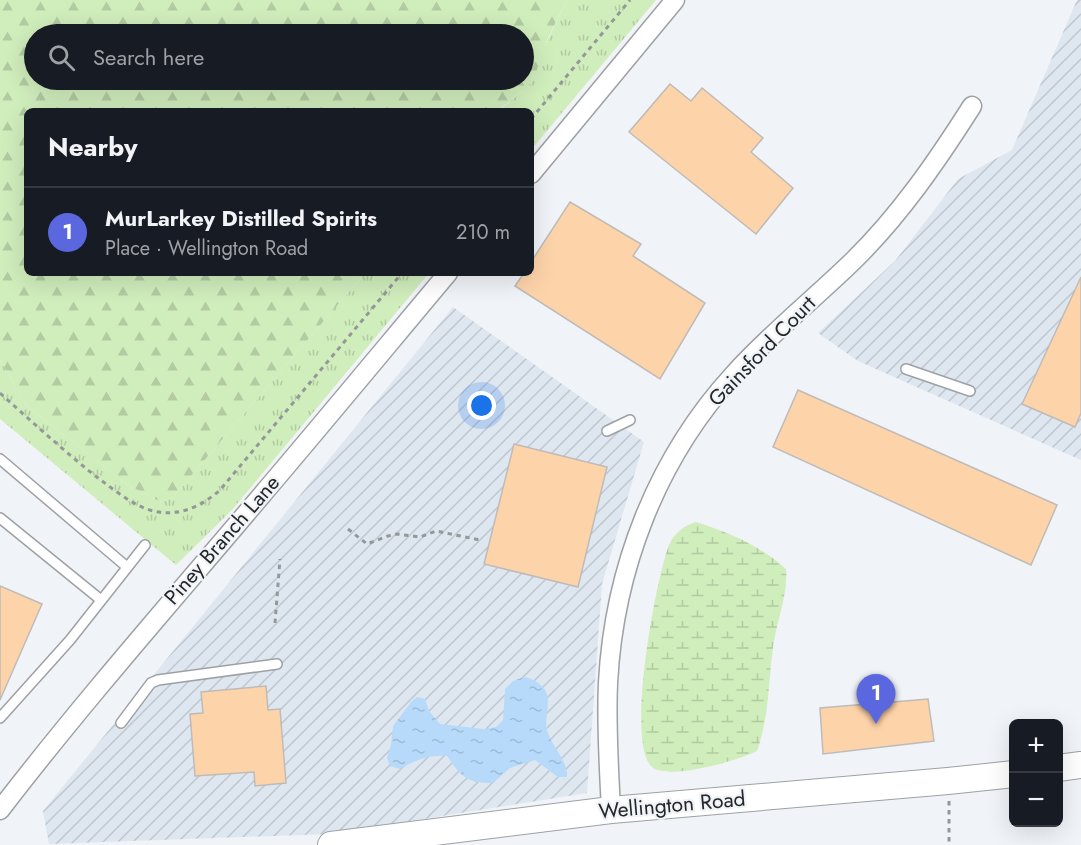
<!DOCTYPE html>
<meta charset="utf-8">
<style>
:root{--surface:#171b24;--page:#242831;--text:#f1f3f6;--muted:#9ea1a6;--line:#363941;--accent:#5b67df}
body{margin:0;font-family:Jost,sans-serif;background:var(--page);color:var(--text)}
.controls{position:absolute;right:18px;bottom:18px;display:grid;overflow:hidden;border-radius:9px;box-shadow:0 6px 24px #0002}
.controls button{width:54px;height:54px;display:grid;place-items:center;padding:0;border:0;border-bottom:2px solid var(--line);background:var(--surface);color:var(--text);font:30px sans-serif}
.you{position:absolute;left:482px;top:406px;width:21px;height:21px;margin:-15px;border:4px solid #fff;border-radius:50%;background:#1a73e8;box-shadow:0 0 0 9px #1a73e833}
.badge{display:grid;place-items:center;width:39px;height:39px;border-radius:50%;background:var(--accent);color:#fff;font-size:20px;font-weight:700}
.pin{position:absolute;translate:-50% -50px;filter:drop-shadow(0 2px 3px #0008)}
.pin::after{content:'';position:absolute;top:32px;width:21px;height:18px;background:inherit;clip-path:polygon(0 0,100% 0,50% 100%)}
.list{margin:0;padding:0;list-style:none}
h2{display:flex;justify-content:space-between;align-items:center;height:78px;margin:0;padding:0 24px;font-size:26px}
h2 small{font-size:20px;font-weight:400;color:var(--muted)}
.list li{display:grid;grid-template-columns:39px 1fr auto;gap:18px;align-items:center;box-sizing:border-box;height:90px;padding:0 24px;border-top:2px solid var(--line)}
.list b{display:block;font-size:22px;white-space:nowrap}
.list p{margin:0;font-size:20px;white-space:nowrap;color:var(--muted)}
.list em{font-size:20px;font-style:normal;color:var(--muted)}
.icon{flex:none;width:33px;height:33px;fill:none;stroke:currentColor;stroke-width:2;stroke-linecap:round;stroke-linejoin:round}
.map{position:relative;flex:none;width:1081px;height:845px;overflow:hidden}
.search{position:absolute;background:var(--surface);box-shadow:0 6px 24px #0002;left:24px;top:24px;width:510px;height:66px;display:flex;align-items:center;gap:15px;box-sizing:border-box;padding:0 21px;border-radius:33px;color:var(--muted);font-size:22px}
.panel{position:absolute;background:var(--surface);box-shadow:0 6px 24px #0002;left:24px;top:108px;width:510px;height:168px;border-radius:9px}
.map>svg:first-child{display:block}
.industrial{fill:url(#industrial-furrows)}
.grass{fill:url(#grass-tufts)}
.forest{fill:url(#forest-firs);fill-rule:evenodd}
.wetland{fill:url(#wetland-marsh)}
.water{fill:url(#water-ripples)}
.building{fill:#fdd3a9;stroke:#bfbbb8;stroke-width:1.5}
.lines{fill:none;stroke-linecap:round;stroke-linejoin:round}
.service-casing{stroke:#9ea1a4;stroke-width:12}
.minor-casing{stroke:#9ea1a4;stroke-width:21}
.secondary-casing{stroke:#9ea1a4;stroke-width:28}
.path{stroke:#95989a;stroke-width:3;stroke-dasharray:4.5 4.5;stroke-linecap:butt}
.service{stroke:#fff;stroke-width:9}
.minor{stroke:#fff;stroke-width:18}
.secondary{stroke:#fff;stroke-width:26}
.labels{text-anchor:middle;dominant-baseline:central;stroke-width:4.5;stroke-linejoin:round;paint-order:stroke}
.street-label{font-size:21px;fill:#242627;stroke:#f0f3f7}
</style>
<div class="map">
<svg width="1081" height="845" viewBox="0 0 1081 845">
<defs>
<pattern id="industrial-furrows" width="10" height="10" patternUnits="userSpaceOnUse" patternTransform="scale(1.5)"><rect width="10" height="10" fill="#dee7f0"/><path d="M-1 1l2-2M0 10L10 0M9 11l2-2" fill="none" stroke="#bec6ce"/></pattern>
<pattern id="grass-tufts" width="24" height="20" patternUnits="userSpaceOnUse" patternTransform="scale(1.5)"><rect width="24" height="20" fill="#d0edbc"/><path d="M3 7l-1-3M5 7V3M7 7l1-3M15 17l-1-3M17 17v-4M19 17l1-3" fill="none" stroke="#b2cba2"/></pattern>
<pattern id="forest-firs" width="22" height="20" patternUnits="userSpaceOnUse" patternTransform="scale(1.5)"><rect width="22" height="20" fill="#d0edbc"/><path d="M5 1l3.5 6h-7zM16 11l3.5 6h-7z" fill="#b2cba2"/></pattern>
<pattern id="wetland-marsh" width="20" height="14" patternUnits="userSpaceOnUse" patternTransform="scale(1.5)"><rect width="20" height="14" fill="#d0edbc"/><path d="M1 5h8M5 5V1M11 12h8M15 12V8" fill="none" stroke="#b2cba2"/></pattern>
<pattern id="water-ripples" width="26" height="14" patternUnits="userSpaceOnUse" patternTransform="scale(1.5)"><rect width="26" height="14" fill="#b7dafa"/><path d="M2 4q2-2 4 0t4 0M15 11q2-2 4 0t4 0" fill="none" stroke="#9dbbd6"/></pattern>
</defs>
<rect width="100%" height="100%" fill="#f0f3f7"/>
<g class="industrial">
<polygon points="1077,0 1081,0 1081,460 858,361 818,333 895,261 958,179 1012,150"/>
<polygon points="453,307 644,442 602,584 587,793 328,834 49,844 43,811"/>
</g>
<g class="grass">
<polygon points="567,0 656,0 531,150 531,111 498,111 523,91"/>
<polygon points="365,273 429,273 232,510 176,565 0,419 0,360 26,405 126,484 161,502 172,498"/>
</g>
<path class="forest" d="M0,0H567L547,40L533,81L523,91L497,111H27V273H365L172,498L161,502L126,484L26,405L0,360ZM34,34H524V80H34Z"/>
<path class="wetland" d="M696,522C728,532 761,546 786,569C788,594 778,617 774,641C768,678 770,715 757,751C739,760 669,781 652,767C625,744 656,578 669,545C674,533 684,526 696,522Z"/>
<path class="water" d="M524,677C533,678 542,684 546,692C551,703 544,718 547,730C551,746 568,760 567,777H558L535,760L510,768L493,783C467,783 461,777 447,756C430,755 415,760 400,769L390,766L387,758L391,744L393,726L411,702L417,697L425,699L429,711L440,724L484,729L496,727L503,720L505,689L513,681Z"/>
<g class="building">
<polygon points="670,84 691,101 702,88 763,138 751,152 793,188 756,234 629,132"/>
<polygon points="570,202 641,244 633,256 705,303 660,379 515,286 524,273 531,273 531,262"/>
<polygon points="1081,277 1081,413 1075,427 1022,404"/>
<polygon points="798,390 1057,505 1031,565 773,447"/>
<polygon points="514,444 607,467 578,587 484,564"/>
<polygon points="0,586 42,604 0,700"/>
<polygon points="266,686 268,710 280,709 286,783 255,786 254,772 195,776 190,714 203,713 201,692"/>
<polygon points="928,699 934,741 823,754 820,708"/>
</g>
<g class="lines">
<defs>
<g id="service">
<polyline points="906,369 970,391"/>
<polyline points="607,431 630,420"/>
<polyline points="0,459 127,567"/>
<polyline points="0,518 101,600"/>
<polyline points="0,718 70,640 145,545"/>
<polyline points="121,723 151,683 158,680 277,664"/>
</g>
<g id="minor">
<polyline points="531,174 675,0"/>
<path d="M0,810C83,702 173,600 261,496C324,422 386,347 448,273"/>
<path d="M611,810C609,768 606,726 608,683C614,569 657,458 734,374C771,333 814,299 853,261C900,215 937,161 972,106"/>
</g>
<g id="secondary">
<polyline points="1058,768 1081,765"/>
<polyline points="331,845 611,810 948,781 1014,774"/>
</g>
</defs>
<use href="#service" class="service-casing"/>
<use href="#minor" class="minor-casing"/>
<use href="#secondary" class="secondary-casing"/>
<g class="path">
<polyline points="531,119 630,0"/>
<path d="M0,393C31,421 62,449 94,475C112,488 131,505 153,511C178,517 201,507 220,490L402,273"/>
<polyline points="348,529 367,544 388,536 397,534 420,537 436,531 480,540"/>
<polyline points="275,623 280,559"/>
<polyline points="949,801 949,845"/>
</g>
<use href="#service" class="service"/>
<use href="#minor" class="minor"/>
<use href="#secondary" class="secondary"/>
</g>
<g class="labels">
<g class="street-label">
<text transform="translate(762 351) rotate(-46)">Gainsford Court</text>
<text transform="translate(222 540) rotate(-49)">Piney Branch Lane</text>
<text transform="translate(672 805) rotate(-5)">Wellington Road</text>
</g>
</g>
</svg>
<div class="controls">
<button>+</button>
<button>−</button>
</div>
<div class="you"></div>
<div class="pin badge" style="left:876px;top:724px">1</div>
<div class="search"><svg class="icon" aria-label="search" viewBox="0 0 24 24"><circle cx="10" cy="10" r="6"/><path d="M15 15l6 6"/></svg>Search here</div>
<section class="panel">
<h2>Nearby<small></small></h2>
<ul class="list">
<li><span class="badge">1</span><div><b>MurLarkey Distilled Spirits</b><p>Place · Wellington Road</p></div><em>210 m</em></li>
</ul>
</section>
</div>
